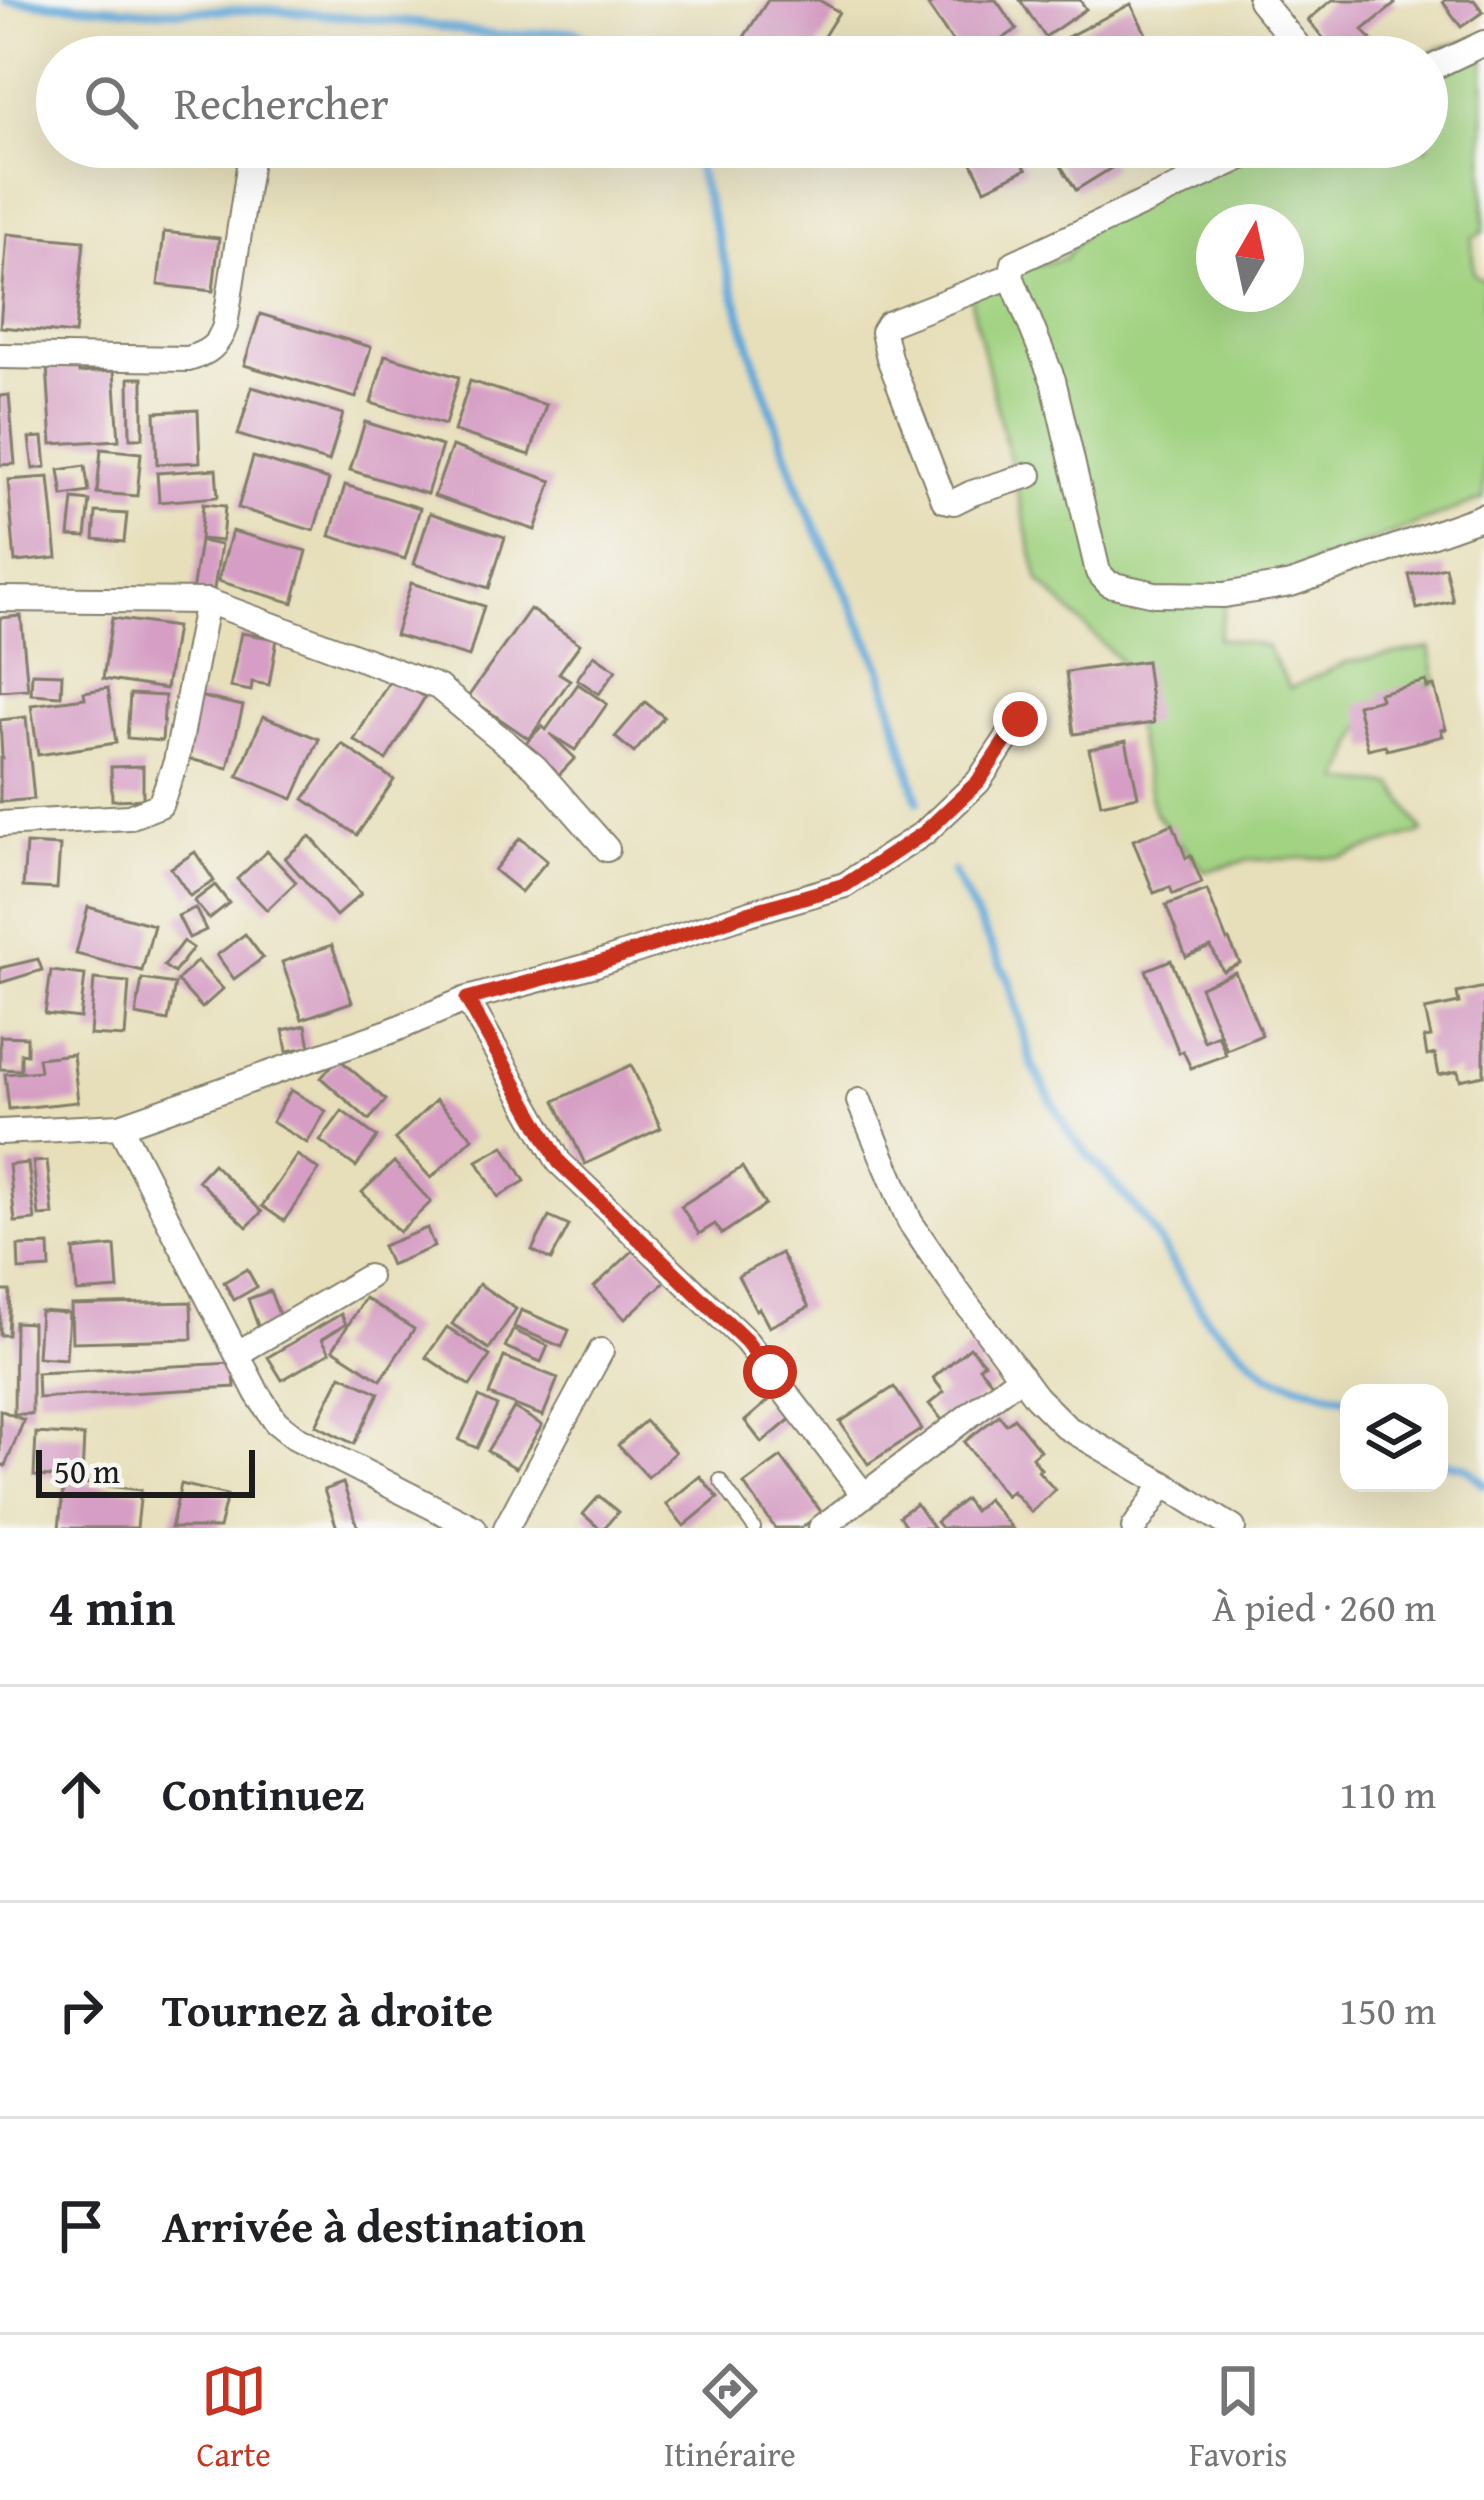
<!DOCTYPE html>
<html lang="fr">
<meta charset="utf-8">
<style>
:root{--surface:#fff;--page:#f6f6f6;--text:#202124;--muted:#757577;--line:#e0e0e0;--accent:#c8321e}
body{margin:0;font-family:"Gentium Book Plus",serif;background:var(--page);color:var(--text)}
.controls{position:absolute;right:36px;bottom:36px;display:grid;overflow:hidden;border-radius:24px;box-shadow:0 12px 48px #0002}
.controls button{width:108px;height:108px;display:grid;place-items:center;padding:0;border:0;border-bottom:3px solid var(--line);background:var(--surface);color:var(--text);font:60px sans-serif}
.compass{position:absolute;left:1196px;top:204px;width:108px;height:108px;border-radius:50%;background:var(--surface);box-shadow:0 12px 48px #0002;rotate:9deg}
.scale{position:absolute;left:36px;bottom:30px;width:219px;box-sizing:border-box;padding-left:12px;border:6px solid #1c1c1c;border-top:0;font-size:33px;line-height:42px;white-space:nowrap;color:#1c1c1c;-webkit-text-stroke:9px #f6f6f2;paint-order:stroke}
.stop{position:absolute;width:36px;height:36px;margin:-27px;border:9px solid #c8321e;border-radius:50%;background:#fff}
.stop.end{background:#c8321e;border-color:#fff;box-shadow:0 3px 12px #0008}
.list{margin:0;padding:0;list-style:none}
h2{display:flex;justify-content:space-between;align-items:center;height:156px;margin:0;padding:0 48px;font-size:51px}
h2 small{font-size:39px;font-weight:400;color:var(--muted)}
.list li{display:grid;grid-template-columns:78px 1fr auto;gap:36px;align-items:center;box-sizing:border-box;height:216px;padding:0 48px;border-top:3px solid var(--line)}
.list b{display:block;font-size:45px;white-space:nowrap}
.list em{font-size:39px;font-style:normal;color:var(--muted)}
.icon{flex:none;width:66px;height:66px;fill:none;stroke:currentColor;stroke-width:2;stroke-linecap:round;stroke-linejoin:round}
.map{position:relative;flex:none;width:1484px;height:1528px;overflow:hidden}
.search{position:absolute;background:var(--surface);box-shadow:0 12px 48px #0002;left:36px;right:36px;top:36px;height:132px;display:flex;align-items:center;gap:30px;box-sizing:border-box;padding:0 42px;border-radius:66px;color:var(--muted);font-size:45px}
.sheet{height:804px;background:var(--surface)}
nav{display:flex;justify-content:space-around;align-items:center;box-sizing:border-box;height:168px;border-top:3px solid var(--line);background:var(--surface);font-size:33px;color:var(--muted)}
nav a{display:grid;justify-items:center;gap:6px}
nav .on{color:var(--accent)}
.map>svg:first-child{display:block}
.green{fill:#a2d382;stroke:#5f784f;stroke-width:3;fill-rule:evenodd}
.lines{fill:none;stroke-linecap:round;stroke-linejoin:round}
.stream{stroke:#63a9d9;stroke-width:9}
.building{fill:#d69ec4}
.service-casing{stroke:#827e6b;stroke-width:16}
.minor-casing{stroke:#827e6b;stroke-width:28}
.service{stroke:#fff;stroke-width:12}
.minor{stroke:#fff;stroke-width:24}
.route{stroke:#c8321e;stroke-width:15}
</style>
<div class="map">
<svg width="1484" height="1528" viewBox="0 0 1484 1528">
<rect width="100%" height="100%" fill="#f6f6f2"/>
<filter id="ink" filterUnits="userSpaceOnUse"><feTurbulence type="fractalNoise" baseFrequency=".00833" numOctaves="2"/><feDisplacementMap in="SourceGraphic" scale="24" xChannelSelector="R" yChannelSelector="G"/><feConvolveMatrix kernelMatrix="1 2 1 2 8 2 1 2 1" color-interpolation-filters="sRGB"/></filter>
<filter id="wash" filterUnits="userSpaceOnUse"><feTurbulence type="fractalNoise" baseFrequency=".004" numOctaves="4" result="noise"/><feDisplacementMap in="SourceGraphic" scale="48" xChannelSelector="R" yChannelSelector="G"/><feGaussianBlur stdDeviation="2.7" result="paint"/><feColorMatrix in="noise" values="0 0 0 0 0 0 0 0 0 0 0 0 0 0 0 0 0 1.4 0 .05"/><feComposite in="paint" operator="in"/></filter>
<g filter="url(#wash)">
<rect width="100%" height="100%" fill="#e7dfba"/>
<path class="green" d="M1484,37V232L1472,238L1474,274L1484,281V499L1304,567L1229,589L1218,638L1266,646L1290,688L1348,662L1430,648L1436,682L1366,717L1341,781L1394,785L1423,832L1343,857L1250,860L1205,871L1154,812L1120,661L1039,581L967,284L1065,258L1114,194L1197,166L1240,147H1427V57H1422L1440,48ZM1214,222H1286V294H1214Z"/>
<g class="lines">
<g class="stream">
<polyline points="5,0 148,11 271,10 416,23 498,36 575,31 618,57"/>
<polyline points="691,147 755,363 802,498 881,668 918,801"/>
<polyline points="953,872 1009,980 1032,1065 1070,1134 1145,1219 1208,1320 1270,1376 1349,1399"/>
<polyline points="1439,1461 1466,1467 1484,1484"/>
</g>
</g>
<g id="blocks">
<g class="building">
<polygon points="768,0 819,0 839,12 811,57 776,57 744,37"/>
<polygon points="937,0 996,0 1017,29 976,57 963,57 928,6"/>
<polygon points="1020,0 1080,0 1086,9 1045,37"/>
<polygon points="1332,0 1392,0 1395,4 1363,30 1383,54 1379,57 1339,57 1308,20"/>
<polygon points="1445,0 1474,0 1483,12 1461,27 1443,2"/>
<polygon points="1131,4 1150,42 1121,57 1058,57 1052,45"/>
<polygon points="964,147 1014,147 1026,169 985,189"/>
<polygon points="1049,147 1101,147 1113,167 1076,190"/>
<polygon points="164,232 219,238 213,291 158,285"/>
<polygon points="7,234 84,241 75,334 0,327"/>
<polygon points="260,314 371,347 356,398 244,365"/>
<polygon points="385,355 459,377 445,425 371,403"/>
<polygon points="78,364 79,373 114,371 119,440 52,444 47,366"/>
<polygon points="129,378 143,378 143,438 130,438"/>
<polygon points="470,381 546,405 530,455 454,431"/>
<polygon points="252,387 343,414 329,462 238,435"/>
<polygon points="9,395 15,464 0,465 0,396"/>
<polygon points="198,410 200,462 157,464 155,412"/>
<polygon points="365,422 442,446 427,494 350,470"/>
<polygon points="43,437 46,467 33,469 29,438"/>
<polygon points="452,446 552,481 535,530 434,496"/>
<polygon points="101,449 141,453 137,496 97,493"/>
<polygon points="253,457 329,480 314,531 238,508"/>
<polygon points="85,466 89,492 63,496 59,470"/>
<polygon points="216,469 218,497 159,502 157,473"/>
<polygon points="49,477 57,558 15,562 8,480"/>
<polygon points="345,485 420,508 405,559 330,536"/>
<polygon points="73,499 90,501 86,537 69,536"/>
<polygon points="203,504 225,506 222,541 200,539"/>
<polygon points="96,512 127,514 124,542 94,539"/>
<polygon points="430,513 505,537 489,588 414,564"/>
<polygon points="232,531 307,551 293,603 218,581"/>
<polygon points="200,541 221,545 213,595 192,592"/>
<polygon points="1445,567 1453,601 1417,609 1409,575"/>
<polygon points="411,583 484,606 469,657 395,635"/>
<polygon points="530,609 580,644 559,673 570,680 529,739 468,697"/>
<polygon points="21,616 28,689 0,691 0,618"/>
<polygon points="112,618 176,627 166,689 103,679"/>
<polygon points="241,633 277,639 269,685 252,682 251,691 230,687"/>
<polygon points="594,655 616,670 599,694 577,679"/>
<polygon points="1146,661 1154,723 1074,734 1066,672"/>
<polygon points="32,673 62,674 61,696 31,694"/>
<polygon points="392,677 425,697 386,760 354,740"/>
<polygon points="1426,681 1427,688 1434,686 1446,729 1441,730 1443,736 1387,750 1385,745 1368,749 1357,705 1381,699 1379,693"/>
<polygon points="578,684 607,704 575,750 550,734 575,758 554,780 521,748 542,726 546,730"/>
<polygon points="108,688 116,743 38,755 31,705 85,698 84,692"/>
<polygon points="130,694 165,696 162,741 127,738"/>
<polygon points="194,695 243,706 228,768 180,757"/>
<polygon points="645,702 664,717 634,753 615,737"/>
<polygon points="263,716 319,739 293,799 238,776"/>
<polygon points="26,717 34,799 0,802 0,758 2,758 0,720"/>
<polygon points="1126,741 1138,796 1101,804 1089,749"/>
<polygon points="342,744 394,780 357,835 304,799"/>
<polygon points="143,766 143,799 112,800 111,767"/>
<polygon points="1173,824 1186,858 1191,856 1202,883 1173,894 1170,887 1154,893 1133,840"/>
<polygon points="310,836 361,894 336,916 285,858"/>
<polygon points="520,838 547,861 521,892 494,870"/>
<polygon points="26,844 60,846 57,889 23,887"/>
<polygon points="267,851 296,882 267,910 237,879"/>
<polygon points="195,852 214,881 190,896 171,868"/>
<polygon points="215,885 229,903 209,919 194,901"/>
<polygon points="1207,890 1227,941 1229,940 1240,963 1223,971 1211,947 1186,957 1166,905"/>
<polygon points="88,907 154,925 142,971 76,954"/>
<polygon points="195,908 206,930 189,938 178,916"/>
<polygon points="245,934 263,958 234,979 217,955"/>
<polygon points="183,941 193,948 174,973 164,966"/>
<polygon points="332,945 352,1002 302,1019 282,962"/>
<polygon points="38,959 42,970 0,983 0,968"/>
<polygon points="1171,960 1204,1041 1218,1035 1226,1055 1191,1068 1183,1051 1179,1053 1146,970"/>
<polygon points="197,961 223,989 202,1008 177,981"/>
<polygon points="51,971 85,975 80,1018 45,1014"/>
<polygon points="1235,972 1262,1035 1227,1050 1200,987"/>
<polygon points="94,979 129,982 125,1037 90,1035"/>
<polygon points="142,979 175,984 168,1021 136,1015"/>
<polygon points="1484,987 1484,1075 1460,1080 1458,1071 1439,1075 1435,1054 1427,1056 1424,1038 1431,1037 1425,1010 1459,1003 1457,993"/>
<polygon points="306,1025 310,1047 287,1051 283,1030"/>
<polygon points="0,1036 27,1037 27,1054 21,1053 21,1070 0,1069"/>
<polygon points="73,1054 78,1102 9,1109 5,1074 40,1071 38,1058"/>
<polygon points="338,1058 386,1100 369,1120 321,1078"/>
<polygon points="631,1065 661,1128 585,1164 555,1101"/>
<polygon points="291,1090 326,1111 307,1143 272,1122"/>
<polygon points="436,1100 473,1138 431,1178 395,1139"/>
<polygon points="342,1111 377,1137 356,1167 320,1141"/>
<polygon points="504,1146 525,1181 498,1197 477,1161"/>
<polygon points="297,1155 319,1170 284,1221 262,1206"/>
<polygon points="47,1161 53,1215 39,1216 33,1162"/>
<polygon points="394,1162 431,1202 399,1232 362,1192"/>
<polygon points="28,1163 35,1220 15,1222 9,1165"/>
<polygon points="213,1164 262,1212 247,1227 198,1180"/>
<polygon points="742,1167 765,1205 722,1234 715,1224 699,1234 681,1206"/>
<polygon points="549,1217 569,1226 551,1260 532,1250"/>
<polygon points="427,1228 434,1247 390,1265 382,1246"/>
<polygon points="49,1245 50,1268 19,1270 18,1246"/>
<polygon points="115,1246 118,1289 77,1292 74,1250"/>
<polygon points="638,1246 669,1278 625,1319 594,1287"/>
<polygon points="781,1253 809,1307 769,1327 759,1308 756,1310 738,1276"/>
<polygon points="247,1269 257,1287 234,1300 224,1282"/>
<polygon points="479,1284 516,1309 489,1349 452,1324"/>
<polygon points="0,1291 10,1291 8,1335 0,1335"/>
<polygon points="270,1291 283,1325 261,1334 248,1299"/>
<polygon points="365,1298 414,1329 381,1380 333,1349"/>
<polygon points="191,1302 192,1339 72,1342 71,1305"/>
<polygon points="521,1310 569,1330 562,1347 514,1327"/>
<polygon points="40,1311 69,1313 66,1359 37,1357"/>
<polygon points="341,1314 346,1324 322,1339 330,1352 282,1380 268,1357"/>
<polygon points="15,1322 32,1323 32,1414 14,1414"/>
<polygon points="447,1327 490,1356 470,1386 426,1357"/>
<polygon points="513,1330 548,1346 541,1362 505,1347"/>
<polygon points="970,1347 984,1363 979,1367 995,1386 947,1426 929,1404 944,1392 933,1378"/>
<polygon points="504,1357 558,1378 543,1416 489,1395"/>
<polygon points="233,1363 235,1387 38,1398 37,1373"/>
<polygon points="341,1375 379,1393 354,1444 316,1425"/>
<polygon points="894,1387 922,1429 868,1464 840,1422"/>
<polygon points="775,1395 794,1416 762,1443 745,1421"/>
<polygon points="479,1397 497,1406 477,1448 459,1440"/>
<polygon points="514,1408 542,1425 516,1468 487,1451"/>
<polygon points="0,1410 24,1420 5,1466 0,1464"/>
<polygon points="999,1415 1006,1424 1014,1418 1040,1450 1032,1457 1041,1469 1038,1471 1055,1490 1031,1512 1012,1491 1006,1496 964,1442"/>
<polygon points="645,1421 675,1452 648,1477 618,1445"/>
<polygon points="36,1433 84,1436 82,1478 34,1476"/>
<polygon points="781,1457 822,1513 801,1528 775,1528 744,1484"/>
<polygon points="700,1476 718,1498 684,1526 666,1504"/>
<polygon points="64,1481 141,1490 137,1528 59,1528"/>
<polygon points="343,1483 358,1528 337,1528 324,1490"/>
<polygon points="181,1484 227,1495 219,1528 171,1528"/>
<polygon points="599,1496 618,1512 604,1528 599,1528 583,1514"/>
<polygon points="965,1499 974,1511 987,1499 1012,1528 941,1528 936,1522"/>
<polygon points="916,1504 933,1528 907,1528 899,1516"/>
</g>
</g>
</g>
<g filter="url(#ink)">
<use href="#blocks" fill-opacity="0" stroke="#827e6b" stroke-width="3"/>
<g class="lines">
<defs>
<polyline id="service" points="720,1480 754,1528"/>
<g id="minor">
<polyline points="1260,0 1307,57"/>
<polyline points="1427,70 1484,43"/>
<polyline points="1264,147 1014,263 1011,276 1053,380 1098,572 1109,584 1155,594 1224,595 1291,584 1484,516"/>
<polyline points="1011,276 888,324 883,332 889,358 944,500 954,502 972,493 1030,475"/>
<path d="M0,356L188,359C208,353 218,346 225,326L252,147"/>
<polyline points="0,599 207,601 438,687 535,767 607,849"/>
<polyline points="0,824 129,817 160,805 176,762 207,601"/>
<polyline points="467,999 559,1162 746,1341 864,1495"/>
<polyline points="859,1101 910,1222 957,1291 1036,1397 1066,1427 1164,1484"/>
<polyline points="120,1126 257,1393 276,1422 295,1437 474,1528"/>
<polyline points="0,1132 120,1126 391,1031 467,999 596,964 749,913 845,885 924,833 978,782 1020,719"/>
<polyline points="238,1353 368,1277"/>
<polyline points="506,1528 601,1351"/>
<polyline points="821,1528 1021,1376"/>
<polyline points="1134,1528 1164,1484 1233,1528"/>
</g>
</defs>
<use href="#service" class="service-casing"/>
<use href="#minor" class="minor-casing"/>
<use href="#service" class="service"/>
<use href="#minor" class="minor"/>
</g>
</g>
<g class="lines" filter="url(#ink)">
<polyline class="route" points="770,1372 746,1341 559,1162 467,999 596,964 748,913 845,885 924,833 978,782 1020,719"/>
</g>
</svg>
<div class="controls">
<button><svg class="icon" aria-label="layers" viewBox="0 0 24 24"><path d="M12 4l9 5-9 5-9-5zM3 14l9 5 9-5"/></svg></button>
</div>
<svg class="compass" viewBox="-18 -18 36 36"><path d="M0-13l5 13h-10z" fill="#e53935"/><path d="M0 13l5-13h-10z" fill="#757577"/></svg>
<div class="scale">50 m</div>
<div class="stop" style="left:770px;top:1372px"></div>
<div class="stop end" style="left:1020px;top:719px"></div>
<div class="search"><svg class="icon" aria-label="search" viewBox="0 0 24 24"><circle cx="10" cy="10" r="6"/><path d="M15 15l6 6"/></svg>Rechercher</div>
</div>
<section class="sheet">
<h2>4 min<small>À pied · 260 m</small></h2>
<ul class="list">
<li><svg class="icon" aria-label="ahead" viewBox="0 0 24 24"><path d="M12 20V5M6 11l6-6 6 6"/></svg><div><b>Continuez</b></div><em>110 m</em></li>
<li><svg class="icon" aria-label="right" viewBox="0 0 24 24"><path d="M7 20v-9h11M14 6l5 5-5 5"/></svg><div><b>Tournez à droite</b></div><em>150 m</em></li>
<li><svg class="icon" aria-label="arrive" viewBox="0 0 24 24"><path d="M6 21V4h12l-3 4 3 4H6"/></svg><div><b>Arrivée à destination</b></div></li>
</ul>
</section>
<nav>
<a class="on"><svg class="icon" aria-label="map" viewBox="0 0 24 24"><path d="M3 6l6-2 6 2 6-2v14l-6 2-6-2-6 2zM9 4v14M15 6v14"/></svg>Carte</a>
<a><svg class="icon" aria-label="directions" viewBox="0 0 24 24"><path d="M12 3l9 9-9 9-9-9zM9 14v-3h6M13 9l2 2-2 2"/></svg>Itinéraire</a>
<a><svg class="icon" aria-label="saved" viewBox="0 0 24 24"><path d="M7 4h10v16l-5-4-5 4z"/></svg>Favoris</a>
</nav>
